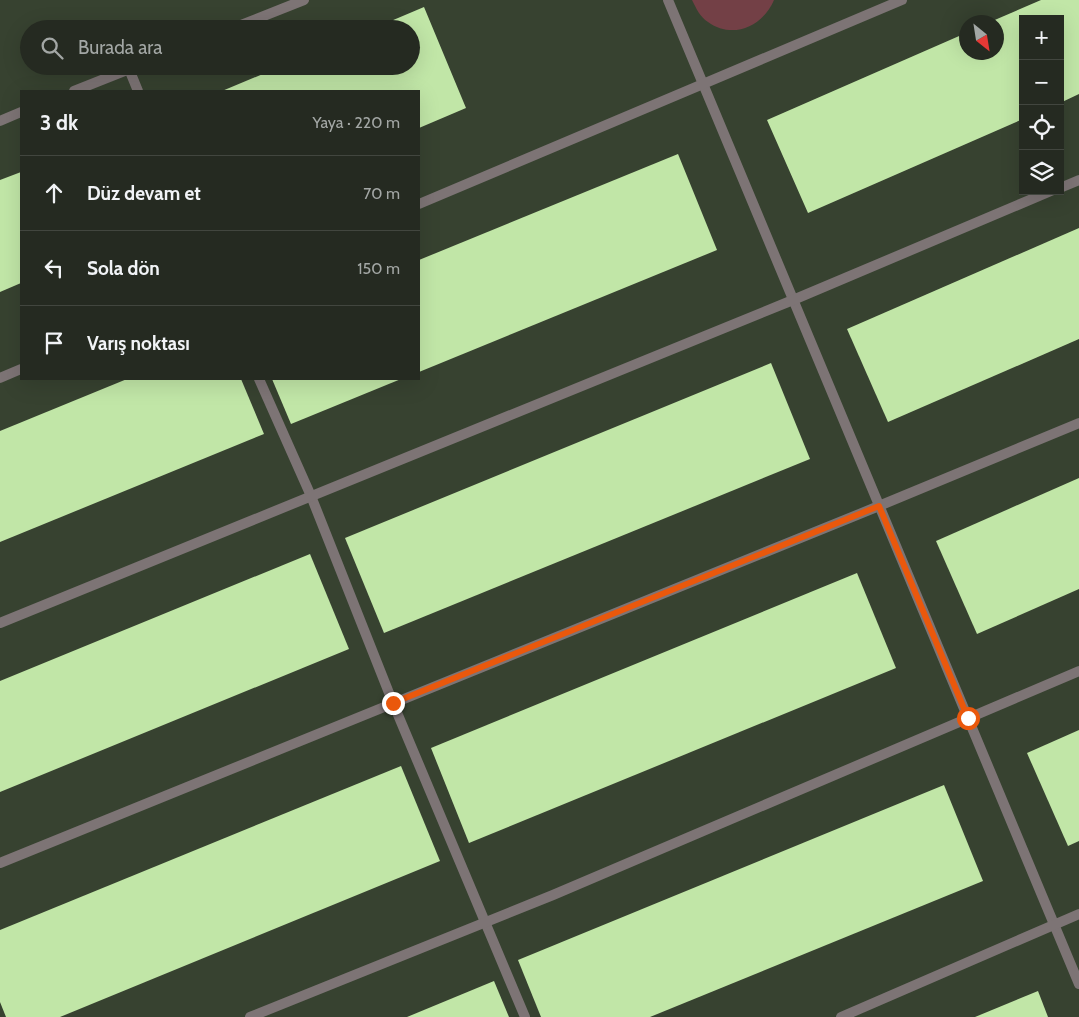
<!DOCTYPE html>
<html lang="tr">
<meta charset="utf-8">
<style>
:root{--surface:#252a21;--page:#2d322a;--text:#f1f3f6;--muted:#a3a7a5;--line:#42463f}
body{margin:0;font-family:Cabin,sans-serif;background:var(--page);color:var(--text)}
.controls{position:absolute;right:15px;top:15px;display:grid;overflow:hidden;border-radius:0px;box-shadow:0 5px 20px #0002}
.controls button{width:45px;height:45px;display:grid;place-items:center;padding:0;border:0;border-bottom:1px solid var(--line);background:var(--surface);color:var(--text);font:25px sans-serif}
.compass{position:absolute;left:959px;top:15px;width:45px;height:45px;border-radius:50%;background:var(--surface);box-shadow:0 5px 20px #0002;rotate:150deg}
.stop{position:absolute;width:15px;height:15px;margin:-11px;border:4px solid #ea580c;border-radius:50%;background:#fff}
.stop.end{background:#ea580c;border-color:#fff;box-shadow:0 1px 5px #0008}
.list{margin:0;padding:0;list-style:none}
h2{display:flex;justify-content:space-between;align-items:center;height:65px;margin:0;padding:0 20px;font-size:21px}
h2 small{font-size:16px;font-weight:400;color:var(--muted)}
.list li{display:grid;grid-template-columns:32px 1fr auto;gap:15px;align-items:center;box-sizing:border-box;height:75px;padding:0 20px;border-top:1px solid var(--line)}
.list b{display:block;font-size:19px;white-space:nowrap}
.list em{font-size:16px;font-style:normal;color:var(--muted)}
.icon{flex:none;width:28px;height:28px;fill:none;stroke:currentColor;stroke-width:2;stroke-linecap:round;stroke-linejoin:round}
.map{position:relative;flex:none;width:1079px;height:1017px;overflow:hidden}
.search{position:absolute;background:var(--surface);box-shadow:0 5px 20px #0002;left:20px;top:20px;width:400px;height:55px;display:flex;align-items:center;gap:12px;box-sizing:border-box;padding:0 18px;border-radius:28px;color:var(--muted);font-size:19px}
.panel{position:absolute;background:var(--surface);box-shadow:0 5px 20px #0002;left:20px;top:90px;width:400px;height:290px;border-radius:0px}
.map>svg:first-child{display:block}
.built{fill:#374230;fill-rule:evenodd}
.green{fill:#734046}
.building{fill:#c1e6a7}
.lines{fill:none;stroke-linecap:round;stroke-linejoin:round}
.lane{stroke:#7d7475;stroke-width:10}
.route{stroke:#ea580c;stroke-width:6}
</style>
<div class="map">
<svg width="1079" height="1017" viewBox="0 0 1079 1017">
<rect width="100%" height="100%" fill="#31382c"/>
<path class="built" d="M0,0H1079V1017H0ZM1023,19H1060V191H1023ZM966,22H996V52H966ZM29,29H411V66H29ZM21,91H419V379H21Z"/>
<path class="green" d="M692,0H774C763,26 733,40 708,22C700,17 696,8 692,0Z"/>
<g class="building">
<polygon points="1041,0 1079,0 1079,94 1060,103 1060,19 1023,19 1023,119 808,213 767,120 966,33 966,52 996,52 996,22 990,22"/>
<polygon points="424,7 466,108 419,128 419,91 222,91 282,66 411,66 411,29 372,29"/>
<polygon points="678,154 717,250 419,372 419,260"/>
<polygon points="21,172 21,283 0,292 0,180"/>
<polygon points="1079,228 1079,339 888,422 847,329"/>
<polygon points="771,363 810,459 384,633 345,538"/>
<polygon points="127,379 241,379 264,434 0,542 0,431"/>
<polygon points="272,379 401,379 291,424"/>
<polygon points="1079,478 1079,589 977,634 936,541"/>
<polygon points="310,554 349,649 0,792 0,681"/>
<polygon points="857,573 896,668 469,843 431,748"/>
<polygon points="1079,730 1079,841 1068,846 1027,753"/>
<polygon points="401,766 440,861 60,1017 6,1017 0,1002 0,930"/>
<polygon points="944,785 983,881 650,1017 541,1017 518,960"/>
<polygon points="494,981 509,1017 407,1017"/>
<polygon points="1038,991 1048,1017 975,1017"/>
</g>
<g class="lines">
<g class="lane">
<polyline points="668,0 1079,984"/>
<polyline points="231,29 304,0"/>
<polyline points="129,69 138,91"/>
<polyline points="74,91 137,66"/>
<polyline points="0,121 21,112"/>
<polyline points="1060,188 1079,180"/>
<polyline points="419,204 902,0"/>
<polyline points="0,378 21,369"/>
<polyline points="259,379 311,496 393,703 525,1017"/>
<polyline points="0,623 793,300 1051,191"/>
<polyline points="0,863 879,506 1079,423"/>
<polyline points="250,1017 553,895 1079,671"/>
<polyline points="841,1017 1079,914"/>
</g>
</g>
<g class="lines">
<polyline class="route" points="393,703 879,506 968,718"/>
</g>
</svg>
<div class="controls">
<button>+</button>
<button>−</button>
<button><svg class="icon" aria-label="locate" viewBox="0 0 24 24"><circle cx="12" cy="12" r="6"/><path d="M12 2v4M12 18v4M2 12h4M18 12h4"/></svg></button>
<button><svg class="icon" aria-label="layers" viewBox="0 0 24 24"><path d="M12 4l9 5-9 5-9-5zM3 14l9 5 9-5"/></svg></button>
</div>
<svg class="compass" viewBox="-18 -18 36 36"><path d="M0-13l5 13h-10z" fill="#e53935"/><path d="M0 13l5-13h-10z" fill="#a3a7a5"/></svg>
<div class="stop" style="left:968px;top:718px"></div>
<div class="stop end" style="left:393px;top:703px"></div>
<div class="search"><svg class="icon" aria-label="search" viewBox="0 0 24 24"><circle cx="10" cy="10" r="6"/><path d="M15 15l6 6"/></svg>Burada ara</div>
<section class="panel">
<h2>3 dk<small>Yaya · 220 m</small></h2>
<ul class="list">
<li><svg class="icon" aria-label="ahead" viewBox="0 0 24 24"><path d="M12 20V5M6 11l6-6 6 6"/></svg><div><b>Düz devam et</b></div><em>70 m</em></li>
<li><svg class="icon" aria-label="left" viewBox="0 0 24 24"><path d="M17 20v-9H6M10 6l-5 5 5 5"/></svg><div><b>Sola dön</b></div><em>150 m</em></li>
<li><svg class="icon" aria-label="arrive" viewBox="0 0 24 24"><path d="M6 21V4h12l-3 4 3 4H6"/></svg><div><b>Varış noktası</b></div></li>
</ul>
</section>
</div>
